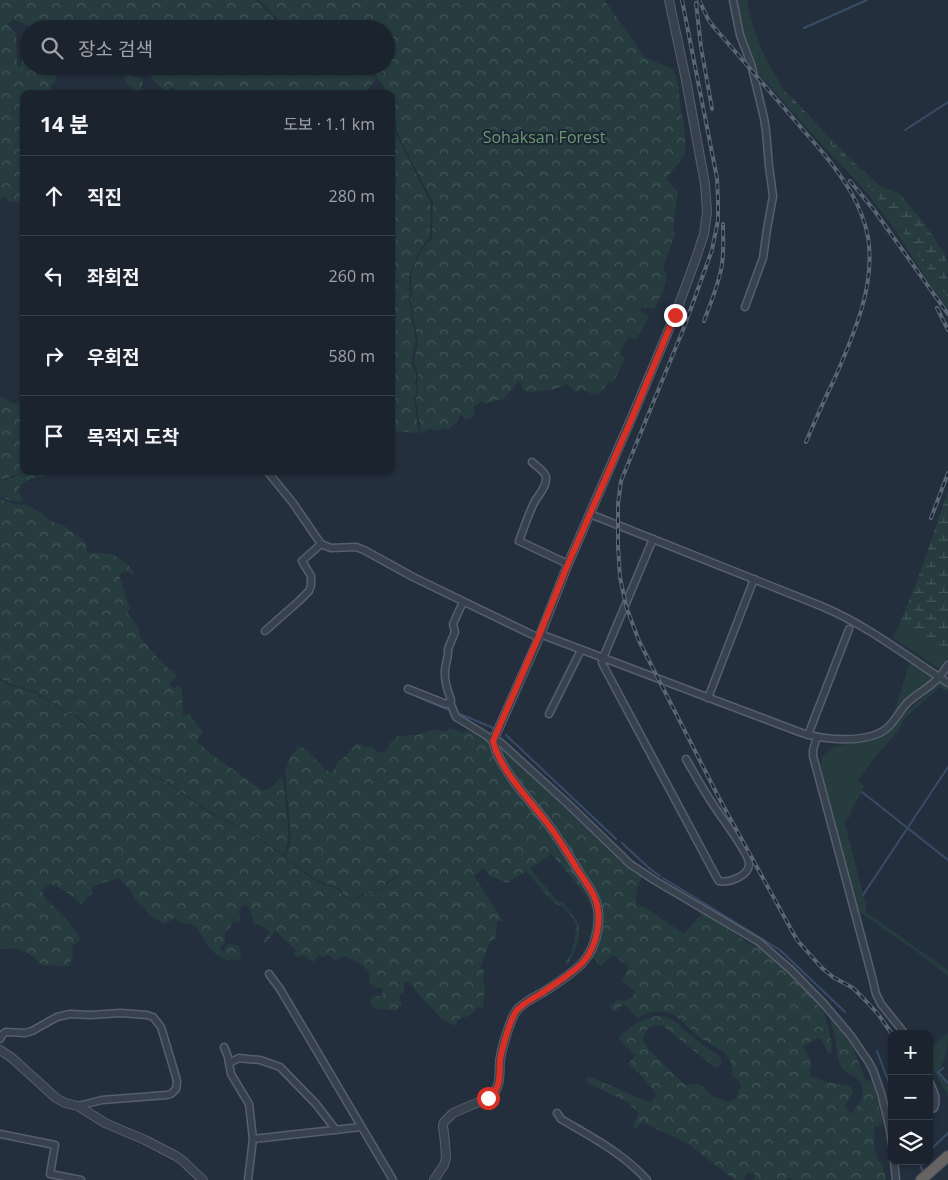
<!DOCTYPE html>
<html lang="ko">
<meta charset="utf-8">
<style>
:root{--surface:#1b232e;--page:#242b36;--text:#f1f3f6;--muted:#a0a4aa;--line:#39404a}
body{margin:0;font-family:"Open Sans","Noto Sans KR",sans-serif;background:var(--page);color:var(--text)}
.controls{position:absolute;right:15px;bottom:15px;display:grid;overflow:hidden;border-radius:10px;box-shadow:0 1px 4px #0004}
.controls button{width:45px;height:45px;display:grid;place-items:center;padding:0;border:0;border-bottom:1px solid var(--line);background:var(--surface);color:var(--text);font:25px sans-serif}
.stop{position:absolute;width:15px;height:15px;margin:-11px;border:4px solid #d93025;border-radius:50%;background:#fff}
.stop.end{background:#d93025;border-color:#fff;box-shadow:0 1px 5px #0008}
.list{margin:0;padding:0;list-style:none}
h2{display:flex;justify-content:space-between;align-items:center;height:65px;margin:0;padding:0 20px;font-size:21px}
h2 small{font-size:16px;font-weight:400;color:var(--muted)}
.list li{display:grid;grid-template-columns:32px 1fr auto;gap:15px;align-items:center;box-sizing:border-box;height:80px;padding:0 20px;border-top:1px solid var(--line)}
.list b{display:block;font-size:19px;white-space:nowrap}
.list em{font-size:16px;font-style:normal;color:var(--muted)}
.icon{flex:none;width:28px;height:28px;fill:none;stroke:currentColor;stroke-width:2;stroke-linecap:round;stroke-linejoin:round}
.map{position:relative;flex:none;width:948px;height:1180px;overflow:hidden}
.search{position:absolute;background:var(--surface);box-shadow:0 1px 4px #0004;left:20px;top:20px;width:375px;height:55px;display:flex;align-items:center;gap:12px;box-sizing:border-box;padding:0 18px;border-radius:28px;color:var(--muted);font-size:19px}
.panel{position:absolute;background:var(--surface);box-shadow:0 1px 4px #0004;left:20px;top:90px;width:375px;height:385px;border-radius:10px}
.map>svg:first-child{display:block}
.green{fill:#263c3f}
.forest{fill:url(#forest-crowns)}
.wetland{fill:url(#wetland-marsh)}
.lines{fill:none;stroke-linecap:round;stroke-linejoin:round}
.stream{stroke:#394c67;stroke-width:2}
.minor-casing{stroke:#565f6c;stroke-width:9}
.tertiary-casing{stroke:#565f6c;stroke-width:10}
.trunk-casing{stroke:#434c59;stroke-width:12}
.minor{stroke:#38414e;stroke-width:6}
.tertiary{stroke:#38414e;stroke-width:8}
.trunk{stroke:#656462;stroke-width:10}
.rail-casing{stroke:#5a6575;stroke-width:4}
.rail{stroke:#1d2633;stroke-width:2;stroke-dasharray:5.5;stroke-linecap:butt}
.route{stroke:#d93025;stroke-width:6}
.labels{text-anchor:middle;dominant-baseline:central;stroke-width:4;stroke-linejoin:round;paint-order:stroke}
.park-label{font-size:16px;fill:#6b9a76;stroke:#1d2633}
</style>
<div class="map">
<svg width="948" height="1180" viewBox="0 0 948 1180">
<defs>
<pattern id="forest-crowns" width="20" height="18" patternUnits="userSpaceOnUse" patternTransform="scale(1.25)"><rect width="20" height="18" fill="#263c3f"/><path d="M2 6a3 3 0 1 1 6 0M12 15a3 3 0 1 1 6 0" fill="none" stroke="#435659"/></pattern>
<pattern id="wetland-marsh" width="20" height="14" patternUnits="userSpaceOnUse" patternTransform="scale(1.25)"><rect width="20" height="14" fill="#263c3f"/><path d="M1 5h8M5 5V1M11 12h8M15 12V8" fill="none" stroke="#435659"/></pattern>
</defs>
<rect width="100%" height="100%" fill="#242f3e"/>
<g class="green">
<path d="M737,0H747C751,21 758,42 767,61C771,69 782,84 783,92L868,186L893,218L936,282L948,298V310L914,260L893,227L878,207L861,186L821,144L757,72L739,23Z"/>
<polygon points="898,627 948,649 948,660 941,670 893,638"/>
<polygon points="910,662 933,679 890,725"/>
<polygon points="942,682 948,686 948,692 940,687 904,719 898,732 875,757 858,781 865,786 851,811 849,818 844,820 866,905 866,912 948,970 948,976 917,952 858,911 819,768 823,756 833,747 878,737 885,734 905,713"/>
<path d="M948,1032C948,1047 947,1060 937,1072L948,1083V1096L929,1063V1050Z"/>
</g>
<g class="forest">
<polygon points="0,0 257,0 284,29 119,29 111,21 103,29 68,29 62,23 57,29 34,29 13,19 8,25 16,33 17,61 18,68 22,64 23,52 29,49 29,66 51,66 57,76 55,81 51,86 54,94 24,94 24,208 19,203 14,201 10,203 5,197 0,199"/>
<path d="M259,0H604L634,41L640,52L646,58L673,69L678,84L681,112L683,119L685,133V154L666,179L678,192L673,228L675,233L674,237L663,267L667,276L663,291L654,309L642,307L639,310L649,317L636,339L629,337L619,353L625,358L614,381L608,383L598,395L590,393L581,389L576,392L566,384C554,392 541,390 528,393L523,389L520,383L518,382L504,399L497,400L486,404L481,401L473,408L475,413L472,418L465,420L461,414L458,421L448,430L443,428L436,431C430,427 427,429 421,433L416,400L418,391V386L417,382L418,372L414,364L418,342L410,300L412,293L411,278L412,271L420,252L432,238L433,202L402,143L397,129L391,105V94H387L384,87L369,66H386V29H287Z"/>
<polygon points="116,66 129,66 134,77 143,79 142,88 144,94 138,94 138,92 126,83 123,74"/>
<polygon points="142,66 367,66 376,80 364,94 181,94 172,87 168,93 156,83"/>
<polygon points="391,111 395,130 399,140 431,203 430,237 419,251 411,271 409,277 410,293 408,300 410,306 416,342 412,357 412,364 416,373 415,382 417,391 414,400 419,433 391,431"/>
<polygon points="0,396 13,404 21,402 24,404 24,470 11,477 0,480"/>
<path d="M24,471H45L46,476C34,478 25,478 18,489L23,502L9,500L0,497V481L13,478Z"/>
<path d="M0,499L14,504L25,505L33,508L53,522L64,526L80,537L84,541L86,544L87,553C108,552 122,554 134,573L131,575L129,571L126,572L124,571L119,575L130,609L127,612L139,628L140,637L163,664L177,675L169,686L175,688L178,685L182,690L183,716L189,714L203,732L196,741L211,754L263,791L269,789L282,777C285,787 285,798 286,808C288,824 291,840 284,855L256,836L207,810L167,782L154,775L142,767L134,764L126,755L93,732L79,717L64,711L37,692L10,684L0,678Z"/>
<path d="M0,680L10,685L36,693L64,712L78,718L93,733L126,756L133,765L142,768L153,776L167,783L206,811L238,827L269,845L315,881L338,889L344,897L349,899H356L368,893L373,895L393,879L402,874L393,878L373,894L368,892L353,899L345,896L339,888L316,880L288,859L285,856L290,843L291,834L285,774L289,759L299,746C312,751 319,767 332,773L337,763L347,755L357,743L366,747H372L377,752H384L388,748L390,743L398,736L417,735L435,729L445,732L450,728L464,733L467,731L483,738L488,742L491,747L500,771L504,777L520,794L551,833L564,854L568,863L578,877L593,901L595,908V926L592,938L589,939C591,930 594,920 593,911C590,896 562,866 551,854L530,868L557,901L563,902C567,908 573,915 577,921C584,935 574,954 567,966L565,964L571,953L574,942L576,929V925L573,918L562,906L554,903L526,871L507,883L490,876L484,868L474,876L503,921H497L495,940L490,941L480,968L484,970L483,982L485,983L483,1008L478,1007L471,1015L457,1020L456,1025H453L450,1023L443,1020L421,997L408,981L403,983L405,991L399,995L402,1005L396,1010L375,1009L369,1002L373,996H382L383,988H377L369,981C372,966 357,962 345,956L335,960L327,955L323,957L319,955L313,962L303,955L297,957L294,953L296,950L275,931L264,945L263,943L270,932L259,924H253C253,916 252,911 246,905L242,906L239,910L240,922H234L224,934L225,943L220,947L223,952L228,944L239,946L241,959C224,965 214,954 205,941C201,936 199,928 193,925C189,923 186,923 182,924L175,918L164,924L148,914L145,908L136,901L130,890L119,878L93,886L92,893L81,904C71,895 63,888 50,884L42,890L45,898L66,919L81,939L72,946L73,956L68,966L42,965C30,952 18,946 0,949Z"/>
<path d="M499,745L538,781L622,863L642,877C637,887 635,894 637,905L646,908L684,934L702,913L731,931L748,943L764,951L780,964L801,986L824,1012L829,1029L832,1047L831,1054H828L822,1040L818,1038L803,1046L811,1061L810,1076L827,1082L850,1086L853,1092L845,1105L850,1114C859,1106 869,1091 858,1080C850,1072 844,1075 839,1061C837,1055 837,1048 836,1042C834,1033 831,1024 829,1015L853,1048L866,1081L873,1080L883,1124L874,1127L875,1149L878,1160L882,1164L886,1180H794L788,1178L787,1180H754L755,1174L747,1172L743,1180H735L687,1143L642,1122L636,1129L633,1126L639,1113L627,1102L586,1082L588,1076L651,1103L656,1094L641,1075L628,1064L635,1056L618,1038C631,1025 652,1010 671,1019C679,1023 687,1033 695,1039C703,1046 712,1050 720,1057L721,1061V1066L716,1068L663,1026C649,1024 646,1028 643,1041L650,1051L685,1085L696,1084L703,1087L713,1097L725,1101L730,1102L735,1099L737,1095L741,1086L739,1080L732,1076C733,1070 731,1062 728,1057C724,1050 715,1047 709,1043C702,1039 695,1035 690,1029C682,1022 676,1013 664,1012C654,1010 646,1014 638,1018L624,1004L614,1012L610,1007L618,999L626,1001L632,997L636,992L622,981L629,967L613,955L605,961L601,967L593,957C598,944 602,931 602,917L559,833L504,761L497,746Z"/>
</g>
<g class="wetland">
<polygon points="783,88 846,155 881,187 900,194 924,223 943,251 948,265 948,272 946,275 948,279 948,298 936,282 893,218 868,186 783,92"/>
<polygon points="948,491 948,649 898,627 916,584"/>
</g>
<g class="lines">
<g class="stream">
<polyline points="804,28 867,0"/>
<polyline points="905,130 948,102"/>
<polyline points="416,696 451,711"/>
<polyline points="455,712 496,729"/>
<polyline points="506,735 616,839"/>
<polyline points="862,792 948,860"/>
<polyline points="622,843 650,869 660,876"/>
<polyline points="663,878 780,950 845,1012"/>
<polyline points="863,895 948,767"/>
<polyline points="877,1051 892,1091"/>
<polyline points="943,1068 938,1072 948,1083"/>
<polyline points="929,1151 948,1133"/>
<polyline points="919,1161 923,1173"/>
</g>
<defs>
<g id="minor">
<polyline points="733,0 740,35 751,64 764,118 766,131 769,166 773,196 767,229 763,258 745,307"/>
<path d="M532,462C536,466 545,471 546,477C547,487 538,495 534,503C528,515 524,528 519,541L568,564"/>
<polyline points="267,471 293,503 321,544 331,548 356,547 364,550 413,577 539,638"/>
<path d="M590,514L821,606C867,625 906,656 948,683"/>
<path d="M653,539L603,658L602,663L717,878L719,881C729,883 750,876 749,863C748,852 721,817 714,806C704,791 695,775 686,759"/>
<polyline points="265,631 299,601 309,591 311,585 311,576 302,561 321,544"/>
<path d="M540,634L802,733C825,740 866,744 886,729C895,722 900,710 908,702C916,695 925,690 933,683C939,678 944,671 948,665"/>
<path d="M408,689L446,704L450,702L451,700C448,691 444,682 445,672C445,664 449,656 448,649L455,632L453,624L463,602"/>
<polyline points="708,698 754,579"/>
<polyline points="450,702 456,717 487,736 493,741 500,742 568,804 630,864 654,880 759,942 791,970 824,1004 851,1036 868,1061 873,1070 881,1093 890,1130 892,1144"/>
<polyline points="549,714 581,650"/>
<polyline points="808,735 849,629"/>
<polyline points="817,737 813,750 813,756 871,973 876,994 881,1004 905,1034"/>
<polyline points="269,974 280,989 305,1031 393,1180"/>
<polyline points="0,1039 3,1034 6,1032 25,1033 32,1031 57,1017 70,1014 90,1015 121,1013 147,1015 153,1017 161,1027 176,1077 177,1082 176,1089 171,1094 167,1095 102,1100 78,1106"/>
<polyline points="224,1047 228,1057 231,1074 249,1104 253,1139 248,1180"/>
<polyline points="229,1063 239,1058 248,1059 260,1060 280,1067 316,1104 336,1130"/>
<path d="M929,1081C933,1090 938,1098 934,1108L929,1110"/>
<path d="M557,1113L561,1119C591,1137 623,1153 647,1180"/>
<polyline points="0,1134 55,1145 50,1174 81,1180"/>
<polyline points="253,1139 361,1127"/>
<polyline points="894,1161 896,1180"/>
</g>
<g id="tertiary">
<polyline points="0,1050 12,1058 56,1098 65,1103 78,1106 105,1123 145,1140 176,1156 183,1161 203,1180"/>
<path d="M434,1180L444,1165L446,1158L445,1143L443,1125L444,1122L453,1113L488,1098C502,1089 499,1074 500,1060C502,1048 510,1019 517,1010C523,1003 533,998 542,993C553,986 576,971 584,961C598,944 603,916 594,896C590,887 583,879 578,870C568,854 559,838 547,823C529,799 500,770 493,741L539,638L568,564L632,417L675,315L695,261L704,234L707,212L705,184L686,80L669,0"/>
</g>
<polyline id="trunk" points="921,1180 948,1156"/>
</defs>
<use href="#minor" class="minor-casing"/>
<use href="#tertiary" class="tertiary-casing"/>
<use href="#trunk" class="trunk-casing"/>
<use href="#minor" class="minor"/>
<use href="#tertiary" class="tertiary"/>
<use href="#trunk" class="trunk"/>
<defs>
<g id="rail">
<polyline points="682,0 717,178 718,200 718,220 712,250 685,325 621,481 618,504 618,546 620,577 626,606 639,641 719,798 797,940 822,968 833,977 853,988 865,1000 878,1014 892,1034"/>
<path d="M699,0L708,19L713,26L824,154C844,179 862,205 868,237C876,286 853,336 834,380C824,400 815,421 806,442"/>
<polyline points="696,3 701,47 712,109"/>
<polyline points="850,181 874,210 948,314"/>
<polyline points="937,308 948,330"/>
<path d="M704,321C711,302 719,284 722,264C724,251 723,237 723,224"/>
<polyline points="931,518 948,473"/>
</g>
</defs>
<use href="#rail" class="rail-casing"/>
<use href="#rail" class="rail"/>
</g>
<g class="lines">
<path class="route" d="M488,1098C502,1089 499,1074 500,1060C502,1049 510,1019 517,1010C524,1003 533,998 542,993C553,985 576,971 584,961C598,944 603,916 594,896C589,886 582,877 576,867C567,852 558,837 547,823C529,799 500,770 493,741L538,638L568,564L632,418L675,315"/>
</g>
<g class="labels">
<g class="park-label">
<text x="544" y="137">Sohaksan Forest</text>
</g>
</g>
</svg>
<div class="controls">
<button>+</button>
<button>−</button>
<button><svg class="icon" aria-label="layers" viewBox="0 0 24 24"><path d="M12 4l9 5-9 5-9-5zM3 14l9 5 9-5"/></svg></button>
</div>
<div class="stop" style="left:488px;top:1098px"></div>
<div class="stop end" style="left:675px;top:315px"></div>
<div class="search"><svg class="icon" aria-label="search" viewBox="0 0 24 24"><circle cx="10" cy="10" r="6"/><path d="M15 15l6 6"/></svg>장소 검색</div>
<section class="panel">
<h2>14 분<small>도보 · 1.1 km</small></h2>
<ul class="list">
<li><svg class="icon" aria-label="ahead" viewBox="0 0 24 24"><path d="M12 20V5M6 11l6-6 6 6"/></svg><div><b>직진</b></div><em>280 m</em></li>
<li><svg class="icon" aria-label="left" viewBox="0 0 24 24"><path d="M17 20v-9H6M10 6l-5 5 5 5"/></svg><div><b>좌회전</b></div><em>260 m</em></li>
<li><svg class="icon" aria-label="right" viewBox="0 0 24 24"><path d="M7 20v-9h11M14 6l5 5-5 5"/></svg><div><b>우회전</b></div><em>580 m</em></li>
<li><svg class="icon" aria-label="arrive" viewBox="0 0 24 24"><path d="M6 21V4h12l-3 4 3 4H6"/></svg><div><b>목적지 도착</b></div></li>
</ul>
</section>
</div>
